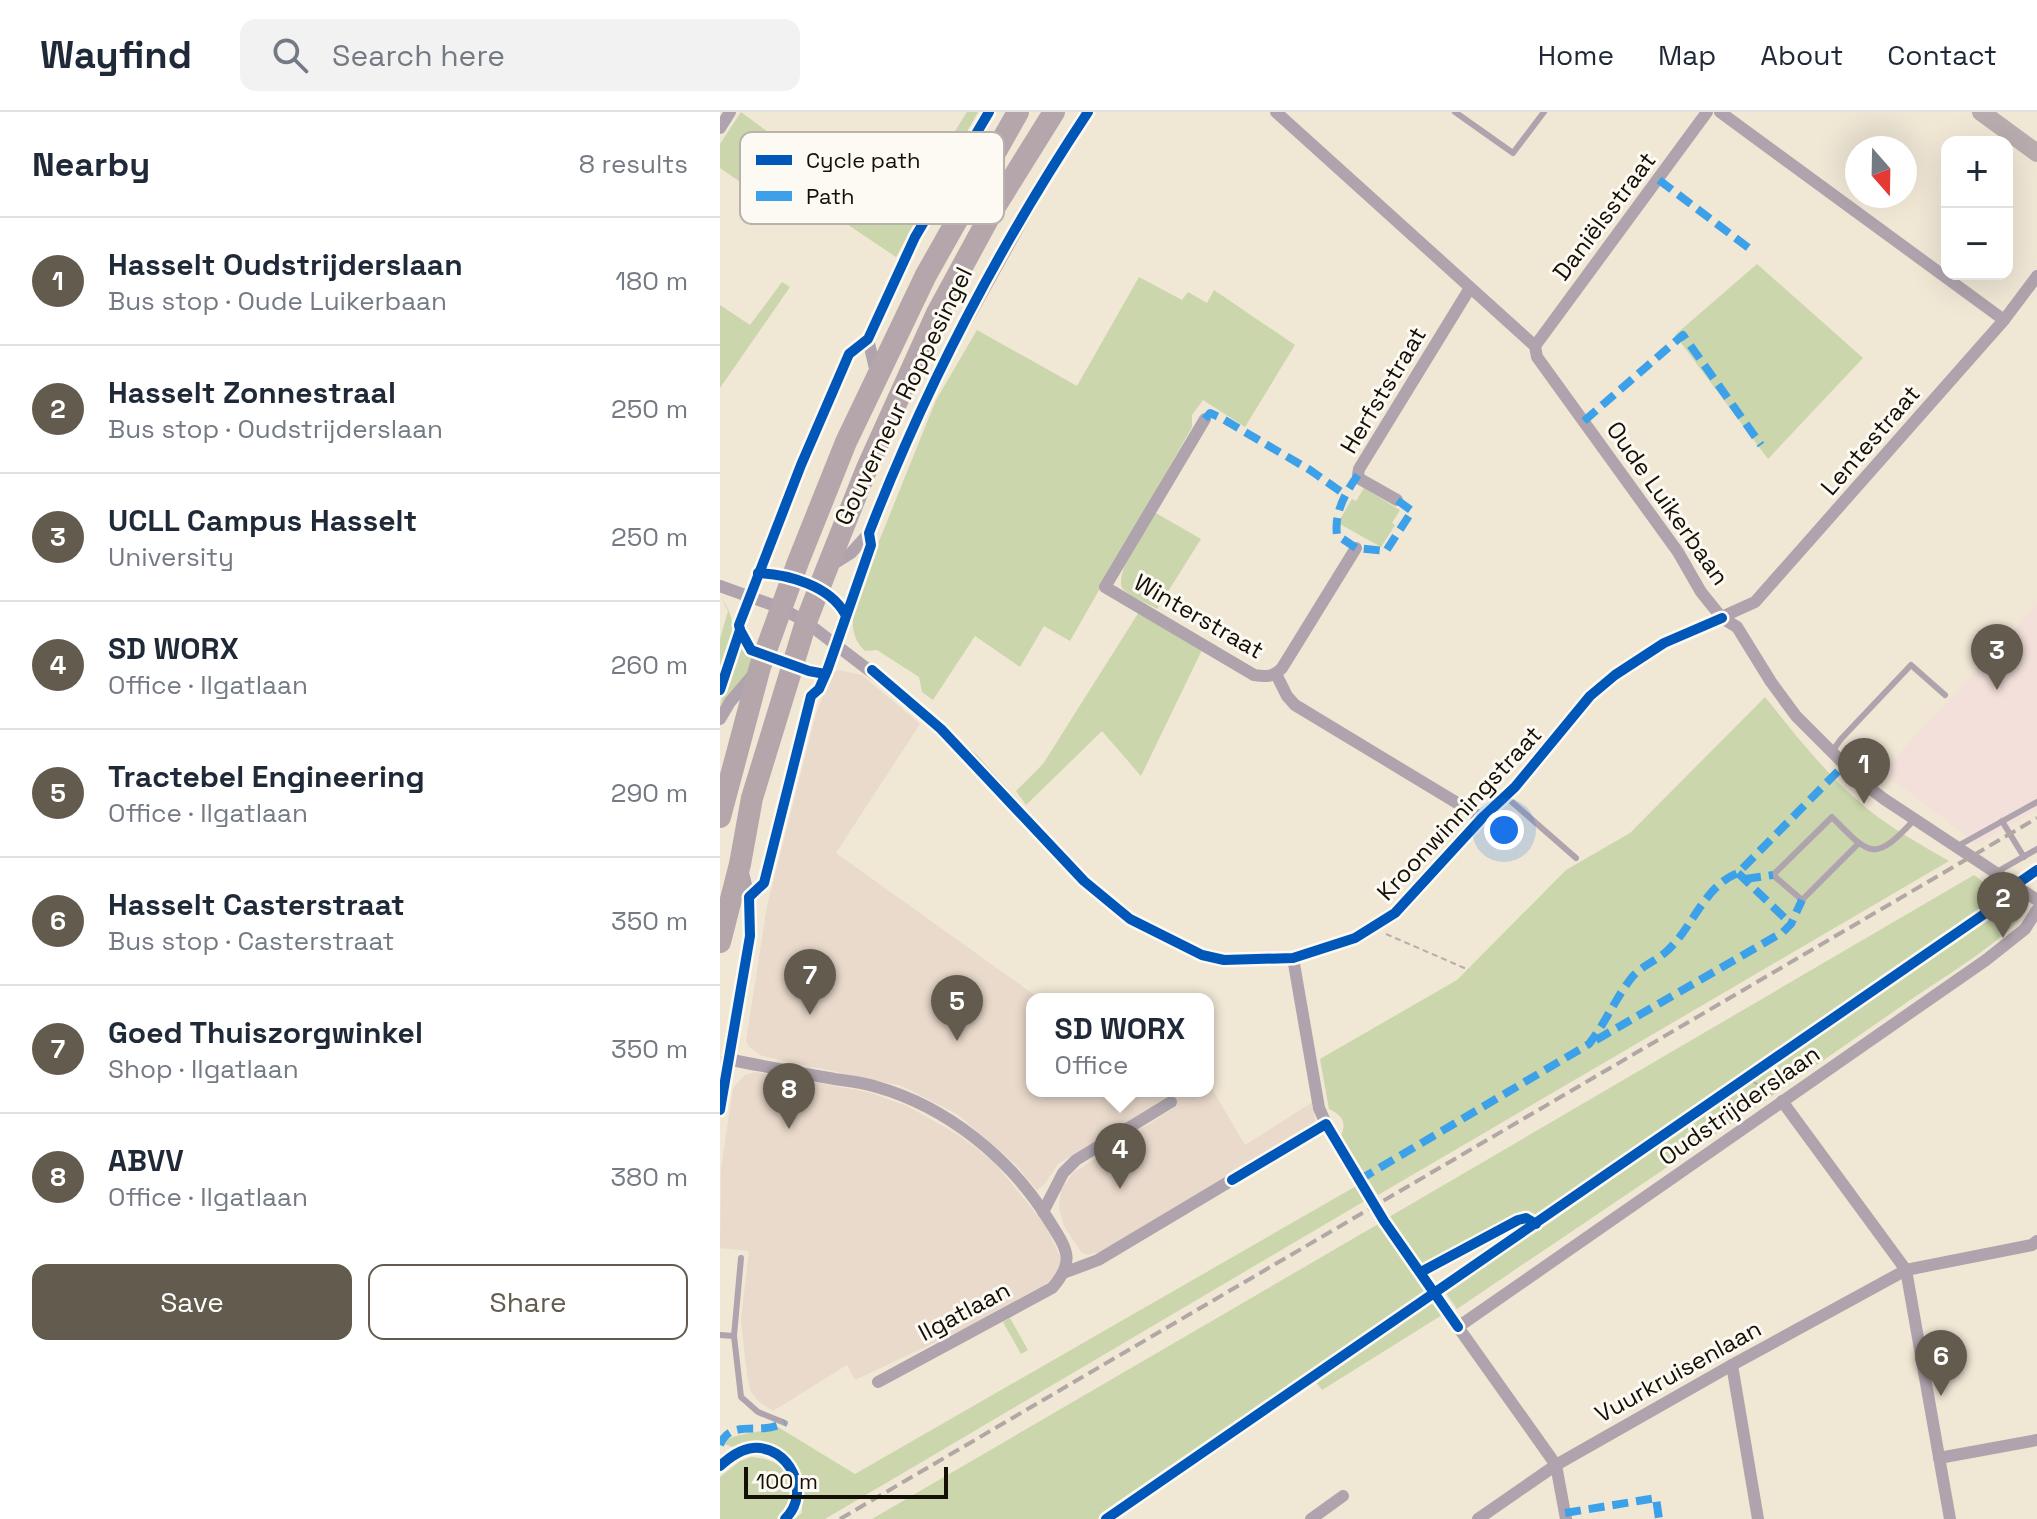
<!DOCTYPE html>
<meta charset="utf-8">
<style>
:root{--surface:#fff;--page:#f2f2f3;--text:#1f2937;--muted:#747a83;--line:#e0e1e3;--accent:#625b4e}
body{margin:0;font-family:"Space Grotesk",sans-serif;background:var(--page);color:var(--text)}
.controls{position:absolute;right:24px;top:24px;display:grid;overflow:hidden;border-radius:16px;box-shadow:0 8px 32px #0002}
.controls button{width:72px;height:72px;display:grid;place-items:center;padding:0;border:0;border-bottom:2px solid var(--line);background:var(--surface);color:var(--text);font:40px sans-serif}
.compass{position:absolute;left:1125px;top:24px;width:72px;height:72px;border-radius:50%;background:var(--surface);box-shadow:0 8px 32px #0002;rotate:160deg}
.scale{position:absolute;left:24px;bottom:20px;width:204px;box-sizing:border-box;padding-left:8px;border:4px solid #151005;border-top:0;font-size:22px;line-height:28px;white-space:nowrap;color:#151005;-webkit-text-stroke:6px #fdf9f3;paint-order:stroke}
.you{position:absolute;left:784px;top:718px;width:28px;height:28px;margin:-20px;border:6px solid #fff;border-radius:50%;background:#1a73e8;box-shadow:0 0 0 12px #1a73e833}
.badge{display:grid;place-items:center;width:52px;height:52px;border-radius:50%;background:var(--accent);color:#fff;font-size:26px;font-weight:700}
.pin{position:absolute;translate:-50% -66px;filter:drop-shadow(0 2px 4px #0008)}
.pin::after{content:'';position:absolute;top:42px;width:28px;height:24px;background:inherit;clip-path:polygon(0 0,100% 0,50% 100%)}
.popup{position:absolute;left:306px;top:881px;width:188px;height:104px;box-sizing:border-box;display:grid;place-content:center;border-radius:16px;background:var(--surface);filter:drop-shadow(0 2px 6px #0005);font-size:26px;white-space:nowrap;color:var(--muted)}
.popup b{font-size:30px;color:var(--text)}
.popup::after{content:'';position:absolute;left:50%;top:100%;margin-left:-16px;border:16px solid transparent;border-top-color:var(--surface)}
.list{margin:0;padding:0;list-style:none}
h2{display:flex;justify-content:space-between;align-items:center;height:104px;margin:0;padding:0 32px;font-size:34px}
h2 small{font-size:26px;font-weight:400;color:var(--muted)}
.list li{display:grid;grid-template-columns:52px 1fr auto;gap:24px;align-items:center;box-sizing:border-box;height:128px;padding:0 32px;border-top:2px solid var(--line)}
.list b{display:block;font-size:30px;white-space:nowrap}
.list p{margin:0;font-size:26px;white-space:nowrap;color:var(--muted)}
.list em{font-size:26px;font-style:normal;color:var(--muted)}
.actions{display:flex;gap:16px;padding:24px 32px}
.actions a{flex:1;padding:18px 0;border:2px solid var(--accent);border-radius:16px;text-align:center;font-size:28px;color:var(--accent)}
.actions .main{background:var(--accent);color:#fff}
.icon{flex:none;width:44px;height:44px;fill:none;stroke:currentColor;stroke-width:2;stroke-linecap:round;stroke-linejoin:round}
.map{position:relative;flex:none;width:1317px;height:1407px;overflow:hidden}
header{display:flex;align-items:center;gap:48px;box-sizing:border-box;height:112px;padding:0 40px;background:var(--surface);border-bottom:2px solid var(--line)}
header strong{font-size:38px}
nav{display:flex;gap:44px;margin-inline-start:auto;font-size:28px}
.search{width:560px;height:72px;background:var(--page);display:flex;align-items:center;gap:20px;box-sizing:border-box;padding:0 28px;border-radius:16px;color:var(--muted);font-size:30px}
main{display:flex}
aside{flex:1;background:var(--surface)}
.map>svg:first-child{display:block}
.commercial{fill:#eadacc}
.education{fill:#f3e0db}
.green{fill:#cbd6ac}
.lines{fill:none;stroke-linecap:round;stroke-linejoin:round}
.path{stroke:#b7adaa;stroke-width:2;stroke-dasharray:6 4;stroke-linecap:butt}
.service{stroke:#afa4ad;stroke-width:6}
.minor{stroke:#afa4ad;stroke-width:12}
.secondary{stroke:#b9acaf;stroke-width:18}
.trunk{stroke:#b4a6aa;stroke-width:22}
.rail{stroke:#b1a8a5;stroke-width:4;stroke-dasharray:12 6;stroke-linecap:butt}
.quiet{stroke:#3da1e9;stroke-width:8;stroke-dasharray:16 8;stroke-linecap:butt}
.cycleway-casing{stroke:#fdf9f3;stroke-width:15}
.cycleway{stroke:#0057b8;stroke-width:10}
.labels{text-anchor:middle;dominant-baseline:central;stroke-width:6;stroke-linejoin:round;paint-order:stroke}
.street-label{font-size:24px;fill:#151005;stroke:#fdf9f3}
.key{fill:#fdf9f3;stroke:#b7b3ac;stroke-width:2}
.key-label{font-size:22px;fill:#151005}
</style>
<header>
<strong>Wayfind</strong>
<div class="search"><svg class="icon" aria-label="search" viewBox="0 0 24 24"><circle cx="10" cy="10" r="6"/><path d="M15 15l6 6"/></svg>Search here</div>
<nav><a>Home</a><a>Map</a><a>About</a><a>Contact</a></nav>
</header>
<main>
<aside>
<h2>Nearby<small>8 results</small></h2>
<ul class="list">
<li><span class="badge">1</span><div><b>Hasselt Oudstrijderslaan</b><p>Bus stop · Oude Luikerbaan</p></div><em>180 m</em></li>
<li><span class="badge">2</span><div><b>Hasselt Zonnestraal</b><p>Bus stop · Oudstrijderslaan</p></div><em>250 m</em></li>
<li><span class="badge">3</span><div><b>UCLL Campus Hasselt</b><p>University</p></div><em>250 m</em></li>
<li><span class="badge">4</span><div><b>SD WORX</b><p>Office · Ilgatlaan</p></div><em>260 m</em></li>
<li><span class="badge">5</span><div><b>Tractebel Engineering</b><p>Office · Ilgatlaan</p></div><em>290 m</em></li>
<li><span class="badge">6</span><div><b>Hasselt Casterstraat</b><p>Bus stop · Casterstraat</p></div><em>350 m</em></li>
<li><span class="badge">7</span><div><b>Goed Thuiszorgwinkel</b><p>Shop · Ilgatlaan</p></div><em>350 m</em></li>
<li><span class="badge">8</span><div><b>ABVV</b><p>Office · Ilgatlaan</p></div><em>380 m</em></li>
</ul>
<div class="actions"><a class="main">Save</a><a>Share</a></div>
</aside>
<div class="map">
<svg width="1317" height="1407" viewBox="0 0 1317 1407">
<rect width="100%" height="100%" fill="#f0e7d5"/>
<g class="commercial">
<polygon points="119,558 142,563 200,612 116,741 320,887 312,887 312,979 488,979 488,970 525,1033 593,990 596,1014 518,1062 516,1059 382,1139 368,1143 361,1140 344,1114 339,1096 341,1078 353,1061 457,994 450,984 338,1052 324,1073 317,1078 294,1051 237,1002 182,974 42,944 29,935 26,929 47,794 95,605 111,562"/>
<polygon points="35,960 148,980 187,994 237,1022 273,1049 324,1111 341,1146 341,1154 337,1162 322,1175 252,1213 135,1268 127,1253 53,1299 38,1289 31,1280 27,1264 21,1208 29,1139 0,1136 1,1057 13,976 25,963"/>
</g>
<polygon class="education" points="1317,493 1317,698 1257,732 1169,665 1159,663"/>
<g class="green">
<polygon points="21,0 113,68 142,31 204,68 247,0 258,0 176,145 97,92 82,113 0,56 0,32"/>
<polygon points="1037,152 1143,246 1048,347 955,223"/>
<path d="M419,165L462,188L468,180L487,191L494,178L575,233L525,315L483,288L472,303V315L350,529L324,514L300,555L255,524L213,588L202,580L199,565L157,538L145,539C124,519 135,494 143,469L216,288L257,218L357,274Z"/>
<polygon points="62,170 70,175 0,276 0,193 30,213"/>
<polygon points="644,376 680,398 672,411 675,413 661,435 618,411 632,387 636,389"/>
<path d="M434,400L481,427L437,497C427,491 413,486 404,478C391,466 426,414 434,400Z"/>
<path d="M2,487C22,515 9,537 0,566V527L8,499Z"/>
<polygon points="419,500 482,538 421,664 382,619 306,693 296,679 323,652"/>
<polygon points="20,527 33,546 27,563 0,594"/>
<path d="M1045,585C1073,620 1102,657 1136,687C1163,712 1198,731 1229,749L658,1083L621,1024C627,1010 622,1003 609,997L600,947L737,868L846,758L910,721Z"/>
<path d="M1254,763L1282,784L1246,810L1250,816L1280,796L1294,793L1298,794L1303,802C1288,827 1210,874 1183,893C1036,996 886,1096 737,1197L719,1171L809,1108L803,1104L702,1156L669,1105Z"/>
<path d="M638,1073L648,1087L105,1407H74L82,1401C82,1372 82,1355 55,1339C49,1336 43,1332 37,1332C24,1331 17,1339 5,1332L6,1328C23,1320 40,1321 58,1315L135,1362Z"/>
<polygon points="660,1111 722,1203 602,1278 591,1264 378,1407 152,1407"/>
<polygon points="290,1206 308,1238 301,1242 283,1210"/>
<path d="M31,1345C71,1348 84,1376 57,1407H0V1365L20,1349Z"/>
</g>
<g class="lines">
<g class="path">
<polyline points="666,822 749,858"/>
<polyline points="1025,964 1051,982"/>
</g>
<g class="service">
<polyline points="735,0 793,41 824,0"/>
<polyline points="1111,641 1121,627 1191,553 1225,583"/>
<polyline points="785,684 856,746"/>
<polyline points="1282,709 1304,745"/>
<path d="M1138,732L1082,788L1053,763L1112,705C1151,745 1155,750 1194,708"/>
<polyline points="1236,735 1317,690"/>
<polyline points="1275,761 1317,737"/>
<polyline points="21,1146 14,1224 21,1285 38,1300 65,1311"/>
<polyline points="0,1223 14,1224"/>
</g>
<g class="minor">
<polyline points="556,0 815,234 817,245 958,440 981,480 1002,506 1017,515 1051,570 1076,604 1143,671 1164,687 1317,788"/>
<polyline points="1000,0 1284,208"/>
<polyline points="0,16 10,0"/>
<polyline points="815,234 987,0"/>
<polyline points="156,261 148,227 195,125 269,0"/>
<path d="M485,307L385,475L534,563C546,565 554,565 562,556L636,436"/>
<polyline points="677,388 640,367 638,363 639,357 750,176"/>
<polyline points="112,453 131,441 149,421 176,351 237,226 333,53 368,0"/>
<polyline points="0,474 61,496 86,510 197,595 252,647 364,769 410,807 482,843 504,848 573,846 635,826 675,801 762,706 795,675 870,584 895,563 944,531 1035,490 1284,208 1317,164"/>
<polyline points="556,562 567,584 575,593 762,706"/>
<polyline points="0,607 10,590 33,563"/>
<polyline points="29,785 44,771 91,584"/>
<polyline points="573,846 599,996 606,1012"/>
<path d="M7,947C41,954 75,960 109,966C125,969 142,970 157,975C227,995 290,1046 328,1107C346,1136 357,1148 332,1176L158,1270"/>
<polyline points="1062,989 1186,1158 1230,1407"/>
<polyline points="0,998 30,824 29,785 22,757"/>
<polyline points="323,1100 343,1061 356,1048 451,990"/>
<polyline points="346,1160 378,1148 512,1068"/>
<polyline points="1012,1253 1038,1407"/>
<polyline points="1219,1346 1317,1328"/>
<polyline points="591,1407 623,1384"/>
<polyline points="758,1407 836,1353 1012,1253 1186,1158 1312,1133 1317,1129"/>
<polyline points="846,1407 836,1353 738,1215 1266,848 1305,817 1317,798"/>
</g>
<polyline class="secondary" points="1261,0 1317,41"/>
<g class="trunk">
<polyline points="0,705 40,555 78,450 126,330 206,163 298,0"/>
<polyline points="0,830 20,752 32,686 86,510 107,456 147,356 217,201 273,98 334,0"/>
</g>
<polyline class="rail" points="120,1407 1317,706"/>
<g class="quiet">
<polyline points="939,68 1034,140"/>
<polyline points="485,307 490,301 501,306 590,358 624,382"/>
<polyline points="864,309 963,223 1041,333"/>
<path d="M638,363C625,381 614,401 617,423L636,436L666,439L692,399L677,388"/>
<polyline points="1018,761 1071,812"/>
<polyline points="1025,767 1053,763"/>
<polyline points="876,928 1063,820 1071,812 1082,788"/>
<path d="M639,1068L869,932C886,910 896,885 913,864C923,853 938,848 948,838C973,815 984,774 1018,761L1124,653"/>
<path d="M0,1333C8,1312 28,1318 46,1316C52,1316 59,1313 65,1311"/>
<polyline points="845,1401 936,1386 939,1407"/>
</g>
<defs>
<g id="cycleway">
<path d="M38,461C68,462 110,474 125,502"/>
<polyline points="20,518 31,538 89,559 105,562"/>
<polyline points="152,558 221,617 364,769 410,807 482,843 504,848 573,846 635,826 675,801 762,706 795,675 870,584 895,563 944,531 1002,506"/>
<polyline points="0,578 20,518 19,513 81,353 129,242 148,227 195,125 269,0"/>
<path d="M0,998L30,824L29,785L44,771L91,584L99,577L107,559L151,433L149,421C206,274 281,131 368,0"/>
<polyline points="512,1068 606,1012 664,1109 738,1215"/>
<polyline points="701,1160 798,1108 806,1106 816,1112"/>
<path d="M0,1354C9,1346 20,1337 33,1336C68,1333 93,1380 65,1407"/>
<path d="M386,1407C686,1201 984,992 1286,787L1294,774L1317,758"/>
</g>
</defs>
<use href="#cycleway" class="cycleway-casing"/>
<use href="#cycleway" class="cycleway"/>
</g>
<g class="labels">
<g class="street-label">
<text transform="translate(884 104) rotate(-53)">Daniëlsstraat</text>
<text transform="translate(663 278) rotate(-59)">Herfststraat</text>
<text transform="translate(183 284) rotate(-64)">Gouverneur Roppesingel</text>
<text transform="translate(1150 328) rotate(-49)">Lentestraat</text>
<text transform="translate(948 391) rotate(55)">Oude Luikerbaan</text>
<text transform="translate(479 504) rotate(30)">Winterstraat</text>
<text transform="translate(739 701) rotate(-47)">Kroonwinningstraat</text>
<text transform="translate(1019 993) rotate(-35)">Oudstrijderslaan</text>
<text transform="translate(244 1199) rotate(-28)">Ilgatlaan</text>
<text transform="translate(958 1259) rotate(-29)">Vuurkruisenlaan</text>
</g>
</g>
<rect x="20" y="20" width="264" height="92" rx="12" class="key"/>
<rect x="36" y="43" width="36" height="10" fill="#0057b8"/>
<rect x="36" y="79" width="36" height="10" fill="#3da1e9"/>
<g class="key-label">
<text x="86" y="56">Cycle path</text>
<text x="86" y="92">Path</text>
</g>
</svg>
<div class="controls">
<button>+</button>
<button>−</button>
</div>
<svg class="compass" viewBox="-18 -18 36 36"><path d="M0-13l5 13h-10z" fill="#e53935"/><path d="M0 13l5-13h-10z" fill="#747a83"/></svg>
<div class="scale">100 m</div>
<div class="you"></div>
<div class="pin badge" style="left:1144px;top:692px">1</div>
<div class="pin badge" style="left:1283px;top:826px">2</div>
<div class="pin badge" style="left:1277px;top:578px">3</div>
<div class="pin badge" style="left:400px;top:1077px">4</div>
<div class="popup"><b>SD WORX</b>Office</div>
<div class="pin badge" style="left:237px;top:929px">5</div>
<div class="pin badge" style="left:1221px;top:1284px">6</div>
<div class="pin badge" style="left:90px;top:903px">7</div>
<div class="pin badge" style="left:69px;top:1017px">8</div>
</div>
</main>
